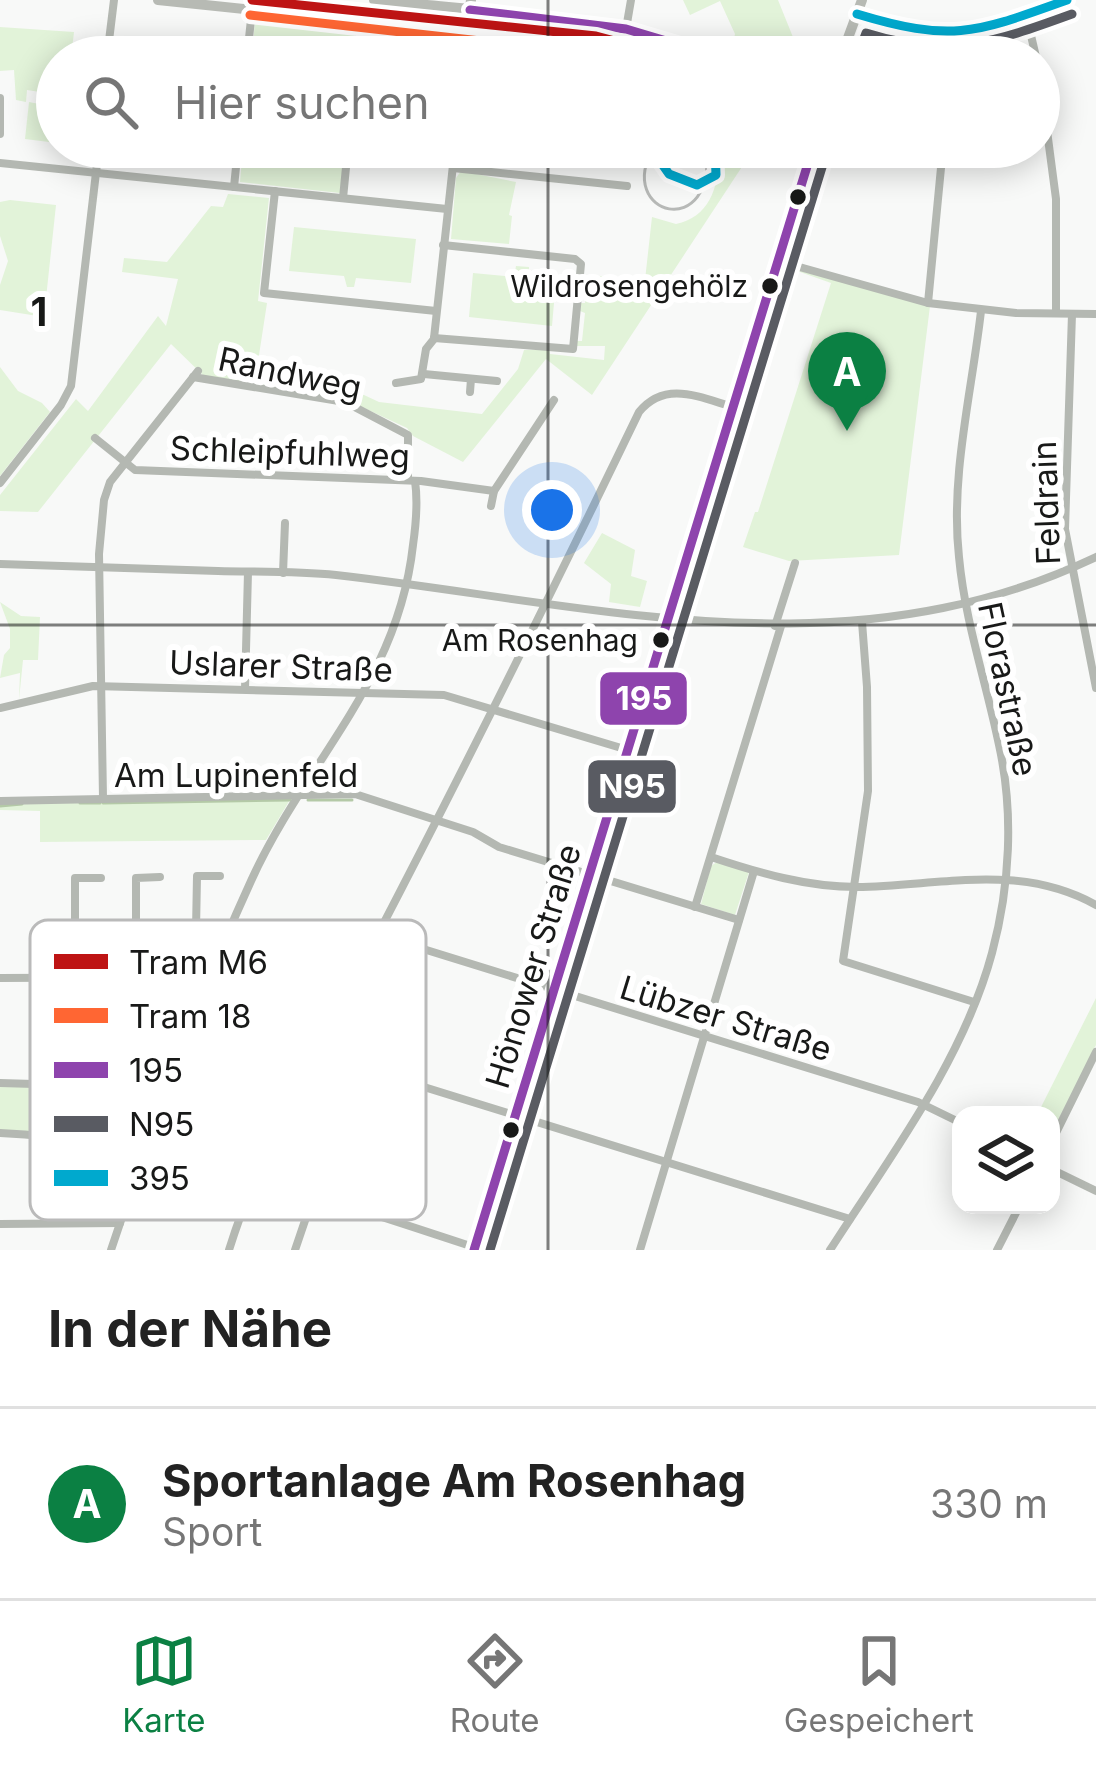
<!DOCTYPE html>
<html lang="de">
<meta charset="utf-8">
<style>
:root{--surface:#fff;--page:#f6f6f6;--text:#222;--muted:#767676;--line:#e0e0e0;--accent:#0b8043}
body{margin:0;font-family:Inter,sans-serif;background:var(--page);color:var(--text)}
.controls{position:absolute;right:36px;bottom:36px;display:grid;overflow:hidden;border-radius:24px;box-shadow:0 6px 30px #0003}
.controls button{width:108px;height:108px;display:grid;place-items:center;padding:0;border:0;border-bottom:3px solid var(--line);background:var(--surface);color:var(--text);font:60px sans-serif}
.you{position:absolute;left:552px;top:510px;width:42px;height:42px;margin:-30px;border:9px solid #fff;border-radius:50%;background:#1a73e8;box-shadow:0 0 0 18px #1a73e833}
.badge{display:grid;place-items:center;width:78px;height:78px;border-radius:50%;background:var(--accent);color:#fff;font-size:39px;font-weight:700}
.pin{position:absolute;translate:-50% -99px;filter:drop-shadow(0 3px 6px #0008)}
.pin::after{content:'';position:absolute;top:63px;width:42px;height:36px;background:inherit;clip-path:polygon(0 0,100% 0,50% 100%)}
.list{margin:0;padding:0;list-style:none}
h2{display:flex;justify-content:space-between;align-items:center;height:156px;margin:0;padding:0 48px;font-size:51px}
h2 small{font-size:39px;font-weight:400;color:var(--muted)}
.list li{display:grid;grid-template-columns:78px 1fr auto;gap:36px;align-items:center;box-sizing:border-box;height:192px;padding:0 48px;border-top:3px solid var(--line)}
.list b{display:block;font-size:45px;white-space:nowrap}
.list p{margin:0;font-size:39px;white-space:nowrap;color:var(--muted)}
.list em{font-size:39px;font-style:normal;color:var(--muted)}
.icon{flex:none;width:66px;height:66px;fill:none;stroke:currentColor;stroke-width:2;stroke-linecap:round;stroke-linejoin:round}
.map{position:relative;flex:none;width:1096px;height:1250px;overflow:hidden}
.search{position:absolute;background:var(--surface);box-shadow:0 6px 30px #0003;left:36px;right:36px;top:36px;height:132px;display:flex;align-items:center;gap:30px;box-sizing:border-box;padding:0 42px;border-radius:66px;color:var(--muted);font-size:45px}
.sheet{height:348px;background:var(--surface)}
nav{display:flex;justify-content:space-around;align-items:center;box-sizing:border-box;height:168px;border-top:3px solid var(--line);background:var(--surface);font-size:33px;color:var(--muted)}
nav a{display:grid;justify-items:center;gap:6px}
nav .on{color:var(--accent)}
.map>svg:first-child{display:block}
.green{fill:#e2f3d9}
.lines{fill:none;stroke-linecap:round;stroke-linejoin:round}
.stream{stroke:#b4c9a7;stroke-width:3}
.minor{stroke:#b4b8b2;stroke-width:8}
.major{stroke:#b7bab4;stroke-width:10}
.tram{stroke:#b7b9b7;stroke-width:3}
.bus-1-casing{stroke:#fff;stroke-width:18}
.bus-2-casing{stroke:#fff;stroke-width:18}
.bus-3-casing{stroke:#fff;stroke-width:18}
.bus-1{stroke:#8e44ad;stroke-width:9}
.bus-2{stroke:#595b62;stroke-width:9}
.bus-3{stroke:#00a9ce;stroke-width:9}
.tram-1-casing{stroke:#fff;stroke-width:18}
.tram-2-casing{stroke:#fff;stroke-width:18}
.tram-1{stroke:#be1414;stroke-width:9}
.tram-2{stroke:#f63;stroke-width:9}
.grid{fill:none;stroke:#181918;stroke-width:3;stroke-opacity:0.55}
.bus-dot{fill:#181918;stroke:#fff;stroke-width:4.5}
.labels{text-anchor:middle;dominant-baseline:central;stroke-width:12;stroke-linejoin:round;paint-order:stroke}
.bus-label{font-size:30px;fill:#181918;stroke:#fff;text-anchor:end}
.street-label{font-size:33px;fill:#181918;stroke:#fff}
.key{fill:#fff;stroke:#bababa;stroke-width:3}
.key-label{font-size:33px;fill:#181918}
.grid-label{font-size:39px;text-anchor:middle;font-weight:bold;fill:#181918;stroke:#fff;stroke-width:12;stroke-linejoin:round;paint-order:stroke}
.line-badge{stroke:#fff;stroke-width:4.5}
.badge-label{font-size:33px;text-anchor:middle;font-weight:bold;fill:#fff}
</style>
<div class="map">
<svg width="1096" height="1250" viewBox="0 0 1096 1250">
<rect width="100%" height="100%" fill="#f8f9f8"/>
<g class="green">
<polygon points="683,0 778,0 801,57 730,54 735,34 720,1 690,15"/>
<polygon points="263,18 356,27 353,57 252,57 255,20"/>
<polygon points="0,27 74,32 71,57 57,57 57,143 25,139 29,102 39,104 40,92 27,90 26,102 16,100 14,70 0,71"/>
<polygon points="243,147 345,147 340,193 240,182"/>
<path d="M718,147H755L592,395L546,359L463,462L413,436L407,428L349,401L208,380L171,344L38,512L0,511V495L76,399L88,411L158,316L166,326L178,279L122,272L124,258L167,262L211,206L223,207L228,194L269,198L258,301L267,303L255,381L364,395L379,402L482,414L518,369L524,350L549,349L550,354L604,360L605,346H577V341H582L585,313L580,311L581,303H585L589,275L645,280L652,217L676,224C713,217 721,179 718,147Z"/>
<polygon points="461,171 516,182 509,215 512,216 509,244 451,239 456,178"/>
<polygon points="10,200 56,205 44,317 0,310 0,285 8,261 0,236 0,202"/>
<polygon points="294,227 416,239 411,283 356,278 354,287 347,287 344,276 289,271"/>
<polygon points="516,266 529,267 529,279 556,280 552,326 469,317 473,273 514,277"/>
<polygon points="786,267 930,306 899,555 789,561 743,547 755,512 758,512 831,283"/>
<polygon points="0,367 18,391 42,403 50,412 0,476"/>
<polygon points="602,533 635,550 631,576 647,581 640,607 609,602 611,584 584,563"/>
<polygon points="0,602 21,616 40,617 38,660 23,660 19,700 20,673 0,678 4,655 10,648 10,629"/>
<polygon points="291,798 266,840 40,842 40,811 0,810 0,803"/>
<polygon points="717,862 749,872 735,915 701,904 711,866"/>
<polygon points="1096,998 1096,1045 1051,1134 1051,1115 1037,1115"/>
<polygon points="0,1085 64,1085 55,1128 51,1132 0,1130"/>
</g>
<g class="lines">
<g class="stream">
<polyline points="308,800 352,800"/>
<polyline points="80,803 100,803"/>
<polyline points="103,803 290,800"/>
<polyline points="0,806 22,804"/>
</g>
<g class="minor">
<path d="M857,14C878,20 899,29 921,32C971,40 1020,16 1067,0"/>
<polyline points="1026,14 1036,57"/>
<polyline points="626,29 631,0"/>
<polyline points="944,34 944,57"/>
<polyline points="107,57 114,0"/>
<polyline points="247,57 252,10"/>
<polyline points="357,57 361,21"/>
<polyline points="464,57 467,32"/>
<polyline points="1039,70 1056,199 1056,313"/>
<polyline points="0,98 0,134"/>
<polyline points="0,163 447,209"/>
<polyline points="453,168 627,186"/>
<polyline points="234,187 238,147"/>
<polyline points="275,191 264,293 436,311"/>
<polyline points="343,198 348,147"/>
<polyline points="778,261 928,303 1016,313 1096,314"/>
<polyline points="928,303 943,147"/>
<polyline points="1072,314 1065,529 1096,688"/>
<polyline points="434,338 573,349 581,264 575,259 443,245"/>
<polyline points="434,338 455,147"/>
<polyline points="424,374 497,381"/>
<polyline points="193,377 345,402 408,435 408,480"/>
<polyline points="396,383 421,379 426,349 434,339"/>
<polyline points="470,392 471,379"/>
<polyline points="95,438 135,470 421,481 494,491"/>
<polyline points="0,483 61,405 71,386 99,147"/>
<polyline points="491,506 494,491 554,400"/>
<path d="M0,564C73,566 145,569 218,571C257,572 297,571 336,575C598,605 845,676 1096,557"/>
<polyline points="283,573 285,523"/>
<polyline points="862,622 867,687 868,791 843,961 974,1002"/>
<polyline points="775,626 795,563"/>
<polyline points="245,689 248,572"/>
<polyline points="0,708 93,686 444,695 628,750"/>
<polyline points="103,798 99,554 104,500 110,482 198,371"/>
<polyline points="0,801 355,794 473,832 499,847 739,920"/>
<path d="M711,857C759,873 807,887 857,887C940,886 1019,862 1096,905"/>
<polyline points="220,876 197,876 196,930 203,935 227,937"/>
<polyline points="695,907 781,626"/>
<polyline points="378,935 918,1102 961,1123"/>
<polyline points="136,976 136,878 160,877"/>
<polyline points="75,977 75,878 101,878"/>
<polyline points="0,978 211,977"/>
<polyline points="256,1035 850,1219"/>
<polyline points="0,1083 68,1085"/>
<path d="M0,1133C162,1140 329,1200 483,1250"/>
<polyline points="57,1135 93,977"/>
<polyline points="1051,1143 1096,1052"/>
<polyline points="1051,1169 1096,1191"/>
<polyline points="0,1224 120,1223"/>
<path d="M111,1250C153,1125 196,1001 251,881C305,762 398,683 413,545C416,524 418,501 415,481"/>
<path d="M229,1250C264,1138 323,1039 377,936C467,763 554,588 639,412C665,380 699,397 733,407"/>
<polyline points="295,1250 313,1197"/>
<polyline points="640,1250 754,871"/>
<path d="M830,1250C889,1158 963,1061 992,953C1010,886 1014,813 999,745C986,681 965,622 959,557C950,476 972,391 981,311"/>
<polyline points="997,1250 1020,1205"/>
</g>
<g class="major">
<polyline points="158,0 577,44 644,57"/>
<path d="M374,0C490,12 610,15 720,57"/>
<polyline points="467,32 471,0"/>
<polyline points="841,57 862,0"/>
<polyline points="474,1250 813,147"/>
</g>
<path class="tram" d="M654,147C613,216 718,243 706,147"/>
<defs>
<g id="bus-1">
<polyline points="470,10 626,29 720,57"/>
<polyline points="474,1250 813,147"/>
</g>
<g id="bus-2">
<path d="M857,57L866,33C948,59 995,42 1072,14"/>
<polyline points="490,1250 827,151"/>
</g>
<g id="bus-3">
<path d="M857,14C953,43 975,33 1067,0"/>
<polyline points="650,147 669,174 697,185 716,175 715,147"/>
</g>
</defs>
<use href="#bus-1" class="bus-1-casing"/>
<use href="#bus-2" class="bus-2-casing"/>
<use href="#bus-3" class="bus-3-casing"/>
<use href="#bus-1" class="bus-1"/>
<use href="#bus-2" class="bus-2"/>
<use href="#bus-3" class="bus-3"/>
<defs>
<polyline id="tram-1" points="252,0 596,36 675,57"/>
<polyline id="tram-2" points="250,15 623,57"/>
</defs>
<use href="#tram-1" class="tram-1-casing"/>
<use href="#tram-2" class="tram-2-casing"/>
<use href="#tram-1" class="tram-1"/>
<use href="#tram-2" class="tram-2"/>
</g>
<path class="grid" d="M548,0V57M548,147V1250M0,625H1096"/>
<g class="bus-dot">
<circle cx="798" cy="197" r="10"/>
<circle cx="770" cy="286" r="10"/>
<circle cx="661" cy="640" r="10"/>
<circle cx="511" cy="1130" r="10"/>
</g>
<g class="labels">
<g class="bus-label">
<text x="748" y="286">Wildrosengehölz</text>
<text x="638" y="640">Am Rosenhag</text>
</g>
<g class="street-label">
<text transform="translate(290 373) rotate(12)">Randweg</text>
<text transform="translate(290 452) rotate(2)">Schleipfuhlweg</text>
<text transform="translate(1046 503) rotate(-92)">Feldrain</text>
<text transform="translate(281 666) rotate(2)">Uslarer Straße</text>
<text transform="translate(1008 689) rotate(78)">Florastraße</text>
<text x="236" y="775">Am Lupinenfeld</text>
<text transform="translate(533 966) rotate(-73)">Hönower Straße</text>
<text transform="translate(726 1018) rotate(17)">Lübzer Straße</text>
</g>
</g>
<rect x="30" y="920" width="396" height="300" rx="18" class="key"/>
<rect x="54" y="954" width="54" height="15" fill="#be1414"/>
<rect x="54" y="1008" width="54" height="15" fill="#f63"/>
<rect x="54" y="1062" width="54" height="16" fill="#8e44ad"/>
<rect x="54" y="1116" width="54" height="16" fill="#595b62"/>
<rect x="54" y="1170" width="54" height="16" fill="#00a9ce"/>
<g class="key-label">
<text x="129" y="974">Tram M6</text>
<text x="129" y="1028">Tram 18</text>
<text x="129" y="1082">195</text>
<text x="129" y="1136">N95</text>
<text x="129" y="1190">395</text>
</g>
<g class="grid-label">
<text x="39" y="326">1</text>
</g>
<g class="line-badge">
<rect x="598" y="670" width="91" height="57" rx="12" fill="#8e44ad"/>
<rect x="586" y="758" width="92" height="57" rx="12" fill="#595b62"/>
</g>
<g class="badge-label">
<text x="644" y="710">195</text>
<text x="632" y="798">N95</text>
</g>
</svg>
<div class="controls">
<button><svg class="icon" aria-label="layers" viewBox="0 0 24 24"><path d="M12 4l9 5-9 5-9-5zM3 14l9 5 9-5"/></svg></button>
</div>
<div class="you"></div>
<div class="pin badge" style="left:847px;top:431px">A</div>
<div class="search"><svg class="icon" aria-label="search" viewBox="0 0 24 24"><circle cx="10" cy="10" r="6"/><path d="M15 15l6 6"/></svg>Hier suchen</div>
</div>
<section class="sheet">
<h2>In der Nähe<small></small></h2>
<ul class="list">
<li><span class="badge">A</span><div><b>Sportanlage Am Rosenhag</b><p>Sport</p></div><em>330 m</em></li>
</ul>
</section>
<nav>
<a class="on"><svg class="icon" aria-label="map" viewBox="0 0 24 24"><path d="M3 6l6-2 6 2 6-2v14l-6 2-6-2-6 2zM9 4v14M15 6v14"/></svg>Karte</a>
<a><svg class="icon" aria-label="directions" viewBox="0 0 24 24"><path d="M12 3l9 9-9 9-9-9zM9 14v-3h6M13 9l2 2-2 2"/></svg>Route</a>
<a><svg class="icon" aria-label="saved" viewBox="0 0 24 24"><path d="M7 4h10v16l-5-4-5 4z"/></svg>Gespeichert</a>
</nav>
